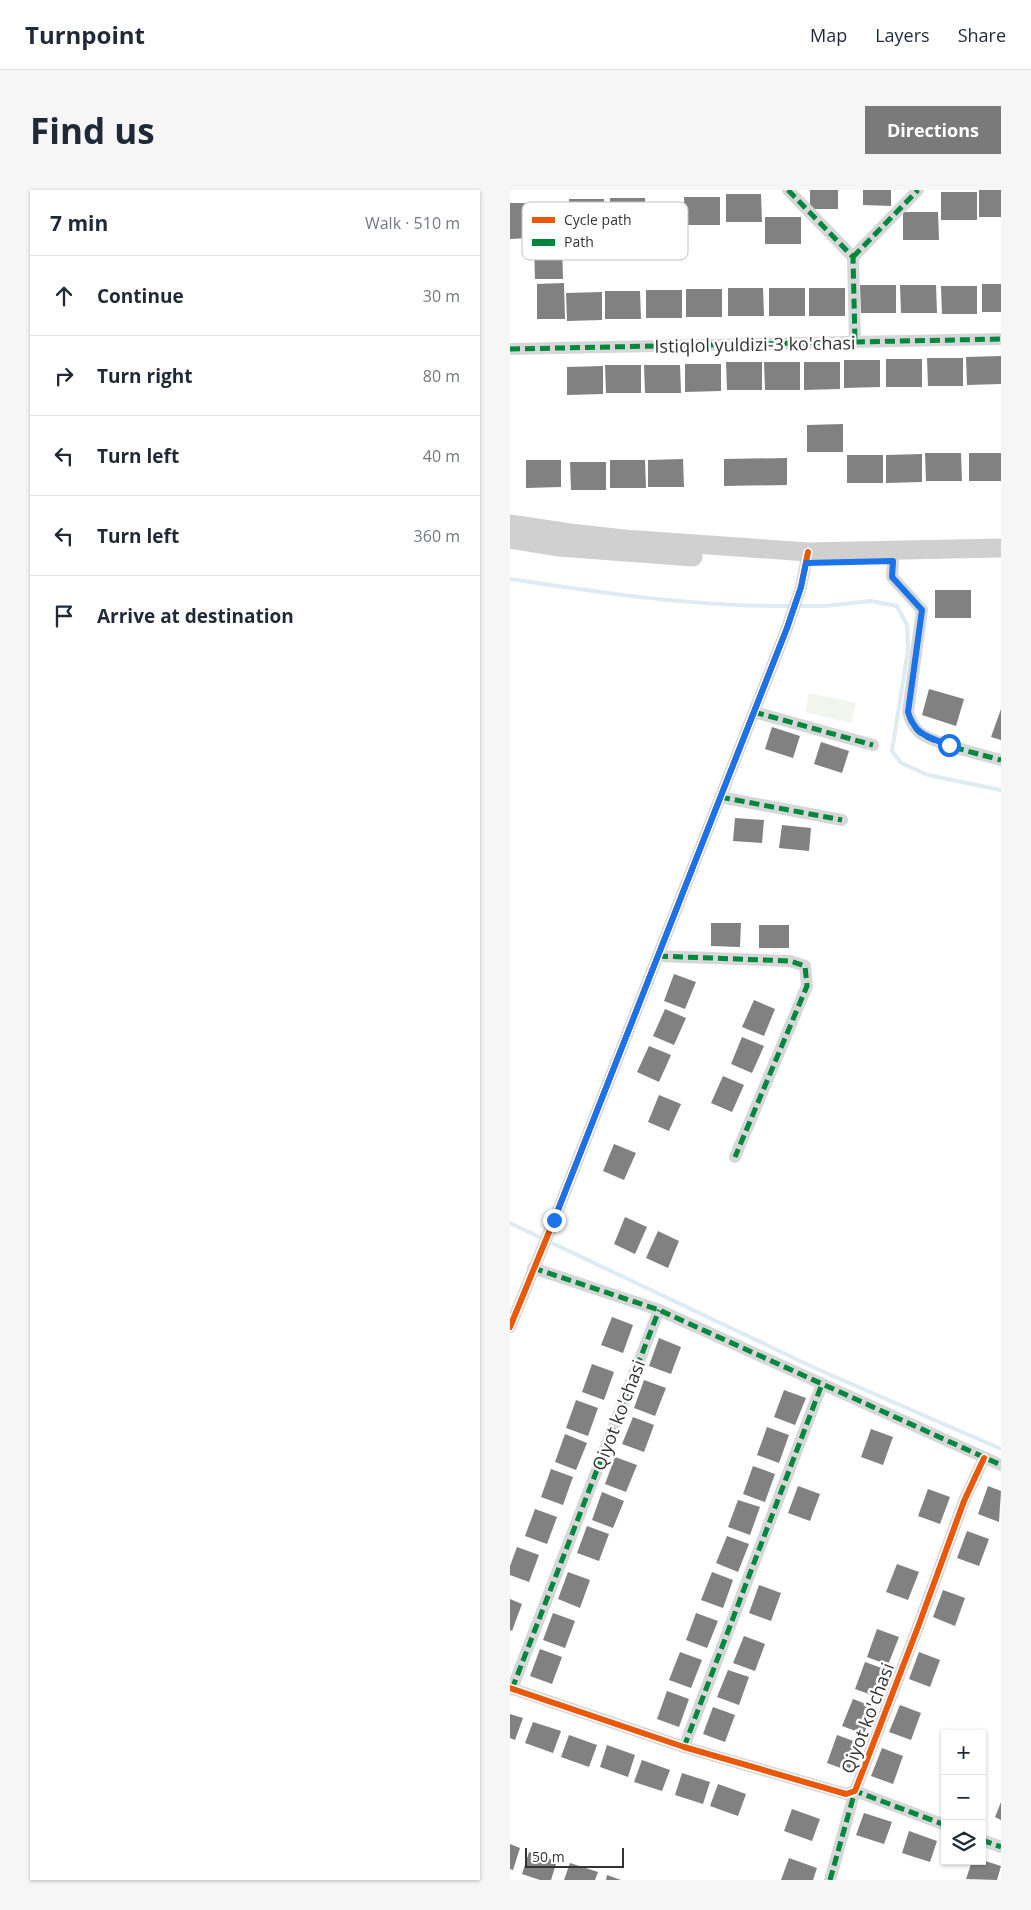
<!DOCTYPE html>
<meta charset="utf-8">
<style>
:root{--surface:#fff;--page:#f6f6f7;--text:#1f2937;--muted:#747a83;--line:#e0e1e3;--accent:#7a7a7a}
body{margin:0;font-family:"Open Sans",sans-serif;background:var(--page);color:var(--text)}
.controls{position:absolute;right:15px;bottom:15px;display:grid;overflow:hidden;border-radius:0px;box-shadow:0 1px 4px #0004}
.controls button{width:45px;height:45px;display:grid;place-items:center;padding:0;border:0;border-bottom:1px solid var(--line);background:var(--surface);color:var(--text);font:25px sans-serif}
.scale{position:absolute;left:15px;bottom:12px;width:99px;box-sizing:border-box;padding-left:5px;border:2px solid #333;border-top:0;font-size:14px;line-height:18px;white-space:nowrap;color:#333;-webkit-text-stroke:4px #fff;paint-order:stroke}
.stop{position:absolute;width:15px;height:15px;margin:-11px;border:4px solid #1a73e8;border-radius:50%;background:#fff}
.stop.end{background:#1a73e8;border-color:#fff;box-shadow:0 1px 5px #0008}
.list{margin:0;padding:0;list-style:none}
h2{display:flex;justify-content:space-between;align-items:center;height:65px;margin:0;padding:0 20px;font-size:21px}
h2 small{font-size:16px;font-weight:400;color:var(--muted)}
.list li{display:grid;grid-template-columns:32px 1fr auto;gap:15px;align-items:center;box-sizing:border-box;height:80px;padding:0 20px;border-top:1px solid var(--line)}
.list b{display:block;font-size:19px;white-space:nowrap}
.list em{font-size:16px;font-style:normal;color:var(--muted)}
.icon{flex:none;width:28px;height:28px;fill:none;stroke:currentColor;stroke-width:2;stroke-linecap:round;stroke-linejoin:round}
.map{position:relative;flex:none;width:491px;height:1690px;overflow:hidden;border-radius:0px}
header{display:flex;align-items:center;gap:30px;box-sizing:border-box;height:70px;padding:0 25px;background:var(--surface);border-bottom:1px solid var(--line)}
header strong{font-size:24px}
nav{display:flex;gap:28px;margin-inline-start:auto;font-size:18px}
.intro{display:flex;align-items:center;justify-content:space-between;box-sizing:border-box;height:120px;padding:0 30px}
h1{margin:0;font-size:35px}
.button{padding:12px 22px;border-radius:0px;background:var(--accent);color:#fff;font-size:18px;font-weight:700}
main{display:flex;gap:30px;padding:0 30px}
aside{flex:1;background:var(--surface);border-radius:0px;box-shadow:0 1px 4px #0004}
.map>svg:first-child{display:block}
.green{fill:#f1f5ed}
.lines{fill:none;stroke-linecap:round;stroke-linejoin:round}
.stream{stroke:#ddebf3;stroke-width:4}
.building{fill:#818181}
.street{stroke:#d7d7d7;stroke-width:12}
.secondary{stroke:#d0d0d0;stroke-width:19}
.quiet{stroke:#00873e;stroke-width:5;stroke-dasharray:10 5;stroke-linecap:butt}
.cycleway-casing{stroke:#fff;stroke-width:9}
.cycleway{stroke:#e8590c;stroke-width:6}
.route{stroke:#1a73e8;stroke-width:6}
.labels{text-anchor:middle;dominant-baseline:central;stroke-width:5;stroke-linejoin:round;paint-order:stroke}
.street-label{font-size:18px;fill:#333;stroke:#fff}
.key{fill:#fff;stroke:#c2c2c2;stroke-width:1}
.key-label{font-size:14px;fill:#333}
</style>
<header>
<strong>Turnpoint</strong>
<nav><a>Map</a><a>Layers</a><a>Share</a></nav>
</header>
<div class="intro"><h1>Find us</h1><a class="button">Directions</a></div>
<main>
<aside>
<h2>7 min<small>Walk · 510 m</small></h2>
<ul class="list">
<li><svg class="icon" aria-label="ahead" viewBox="0 0 24 24"><path d="M12 20V5M6 11l6-6 6 6"/></svg><div><b>Continue</b></div><em>30 m</em></li>
<li><svg class="icon" aria-label="right" viewBox="0 0 24 24"><path d="M7 20v-9h11M14 6l5 5-5 5"/></svg><div><b>Turn right</b></div><em>80 m</em></li>
<li><svg class="icon" aria-label="left" viewBox="0 0 24 24"><path d="M17 20v-9H6M10 6l-5 5 5 5"/></svg><div><b>Turn left</b></div><em>40 m</em></li>
<li><svg class="icon" aria-label="left" viewBox="0 0 24 24"><path d="M17 20v-9H6M10 6l-5 5 5 5"/></svg><div><b>Turn left</b></div><em>360 m</em></li>
<li><svg class="icon" aria-label="arrive" viewBox="0 0 24 24"><path d="M6 21V4h12l-3 4 3 4H6"/></svg><div><b>Arrive at destination</b></div></li>
</ul>
</aside>
<div class="map">
<svg width="491" height="1690" viewBox="0 0 491 1690">
<rect width="100%" height="100%" fill="#fff"/>
<polygon class="green" points="299,503 346,513 341,533 295,522"/>
<g class="lines">
<g class="stream">
<path d="M0,389C93,403 187,417 281,416"/>
<polyline points="288,416 315,416 361,411 387,416 397,435 398,460 382,561 391,573 418,585 491,600"/>
<polyline points="0,1033 307,1179 491,1259"/>
</g>
</g>
<g class="building">
<rect x="300" y="0" width="28" height="19"/>
<polygon points="353,0 381,0 381,16 353,15"/>
<rect x="469" y="0" width="22" height="27"/>
<rect x="431" y="2" width="36" height="28"/>
<polygon points="216,4 251,4 252,32 216,32"/>
<polygon points="174,7 210,7 210,35 175,35"/>
<polygon points="100,8 135,8 136,25 100,25"/>
<polygon points="59,9 94,9 95,37 59,37"/>
<polygon points="0,13 20,13 21,48 0,49"/>
<polygon points="393,22 428,22 429,50 393,50"/>
<rect x="255" y="27" width="36" height="27"/>
<polygon points="52,53 53,89 25,89 24,54"/>
<polygon points="54,93 55,129 27,129 27,94"/>
<rect x="472" y="94" width="19" height="28"/>
<polygon points="350,95 386,95 386,123 351,123"/>
<polygon points="390,95 426,95 427,123 391,123"/>
<polygon points="431,96 467,96 467,124 432,124"/>
<polygon points="218,98 253,98 254,126 218,126"/>
<rect x="259" y="98" width="36" height="28"/>
<rect x="299" y="98" width="36" height="28"/>
<rect x="176" y="99" width="36" height="28"/>
<rect x="136" y="100" width="36" height="28"/>
<polygon points="95,101 130,101 131,129 95,129"/>
<polygon points="92,102 92,130 57,131 56,103"/>
<polygon points="491,166 491,194 457,195 456,167"/>
<polygon points="417,168 453,168 453,196 418,196"/>
<rect x="376" y="169" width="36" height="28"/>
<polygon points="334,170 370,170 370,197 334,198"/>
<polygon points="216,172 252,172 252,200 217,200"/>
<polygon points="254,172 290,172 290,200 255,200"/>
<polygon points="294,172 330,172 330,199 294,200"/>
<polygon points="175,174 211,174 211,201 175,202"/>
<polygon points="95,175 131,175 131,203 96,203"/>
<polygon points="134,175 170,175 171,203 135,203"/>
<polygon points="93,176 93,204 57,205 57,177"/>
<polygon points="333,234 333,262 297,262 297,235"/>
<polygon points="415,263 451,263 452,291 416,291"/>
<rect x="459" y="263" width="32" height="28"/>
<polygon points="412,264 412,292 376,293 376,265"/>
<rect x="337" y="265" width="36" height="28"/>
<polygon points="277,268 277,295 214,296 214,269"/>
<polygon points="173,269 174,297 138,297 138,270"/>
<polygon points="16,270 51,270 51,297 16,298"/>
<polygon points="100,270 135,270 136,298 100,298"/>
<polygon points="60,272 96,272 96,300 61,300"/>
<rect x="425" y="400" width="36" height="28"/>
<polygon points="419,499 454,509 446,536 412,525"/>
<polygon points="491,519 491,550 481,547"/>
<polygon points="262,537 290,546 283,568 255,559"/>
<polygon points="311,552 339,561 332,583 304,574"/>
<polygon points="225,628 254,630 252,653 223,651"/>
<polygon points="272,635 301,638 299,661 269,658"/>
<polygon points="201,733 231,733 230,757 201,756"/>
<rect x="249" y="735" width="30" height="23"/>
<polygon points="164,784 186,792 175,819 154,811"/>
<polygon points="244,810 265,819 254,846 232,837"/>
<polygon points="155,819 176,828 164,855 143,846"/>
<polygon points="232,847 254,856 242,883 221,874"/>
<polygon points="139,856 161,865 149,892 127,882"/>
<polygon points="213,886 234,895 222,922 201,913"/>
<polygon points="149,905 171,914 159,941 138,932"/>
<polygon points="104,954 126,963 114,990 93,981"/>
<polygon points="115,1027 137,1037 125,1064 104,1054"/>
<polygon points="148,1041 169,1051 158,1078 136,1068"/>
<polygon points="102,1127 123,1135 113,1163 91,1155"/>
<polygon points="149,1148 171,1157 161,1184 139,1176"/>
<polygon points="82,1174 104,1182 94,1210 72,1202"/>
<polygon points="134,1190 156,1198 145,1226 124,1218"/>
<polygon points="274,1200 296,1208 285,1235 264,1227"/>
<polygon points="66,1210 88,1218 78,1246 56,1238"/>
<polygon points="123,1227 144,1235 134,1262 112,1254"/>
<polygon points="257,1237 279,1245 269,1273 247,1265"/>
<polygon points="361,1239 383,1247 373,1275 351,1267"/>
<polygon points="55,1244 77,1253 66,1280 45,1272"/>
<polygon points="105,1267 127,1275 116,1302 95,1294"/>
<polygon points="243,1276 265,1284 255,1312 233,1304"/>
<polygon points="41,1279 63,1287 53,1315 31,1307"/>
<polygon points="288,1296 310,1304 300,1331 278,1323"/>
<polygon points="478,1296 491,1301 489,1332 468,1324"/>
<polygon points="418,1299 440,1307 430,1334 408,1326"/>
<polygon points="92,1302 114,1311 103,1338 82,1330"/>
<polygon points="228,1310 250,1317 240,1345 218,1337"/>
<polygon points="25,1319 47,1327 37,1354 15,1346"/>
<polygon points="77,1336 99,1344 89,1371 67,1363"/>
<polygon points="457,1341 479,1349 469,1376 447,1368"/>
<polygon points="217,1346 239,1354 228,1382 206,1373"/>
<polygon points="7,1357 29,1365 19,1392 0,1385 0,1376"/>
<polygon points="387,1374 409,1382 398,1410 376,1402"/>
<polygon points="58,1382 80,1390 70,1418 48,1409"/>
<polygon points="202,1382 223,1390 213,1418 191,1410"/>
<polygon points="249,1395 271,1403 261,1431 239,1423"/>
<polygon points="433,1400 455,1408 445,1436 423,1427"/>
<polygon points="0,1409 12,1414 2,1441 0,1440"/>
<polygon points="43,1423 65,1431 55,1458 33,1450"/>
<polygon points="186,1423 208,1431 197,1458 176,1450"/>
<polygon points="367,1439 389,1447 378,1475 357,1467"/>
<polygon points="234,1446 255,1454 245,1481 223,1473"/>
<polygon points="30,1459 52,1467 42,1494 20,1486"/>
<polygon points="170,1462 192,1470 181,1498 159,1490"/>
<polygon points="409,1462 430,1470 420,1497 399,1489"/>
<polygon points="355,1472 377,1480 367,1507 345,1499"/>
<polygon points="218,1480 239,1487 229,1515 207,1507"/>
<polygon points="157,1501 179,1509 169,1537 147,1529"/>
<polygon points="343,1509 364,1517 354,1544 332,1536"/>
<polygon points="390,1515 411,1523 401,1550 379,1542"/>
<polygon points="203,1517 225,1525 215,1552 193,1544"/>
<polygon points="0,1524 13,1528 5,1550 0,1548"/>
<polygon points="23,1532 51,1541 43,1563 15,1553"/>
<polygon points="59,1545 87,1555 79,1577 51,1567"/>
<polygon points="327,1545 349,1553 339,1581 317,1573"/>
<polygon points="97,1555 125,1565 118,1587 90,1577"/>
<polygon points="372,1558 393,1566 383,1594 361,1586"/>
<polygon points="132,1570 160,1580 152,1601 124,1592"/>
<polygon points="172,1583 200,1592 193,1614 165,1605"/>
<polygon points="208,1594 236,1604 228,1626 200,1616"/>
<polygon points="491,1612 491,1630 485,1627"/>
<polygon points="282,1619 310,1629 302,1651 274,1641"/>
<polygon points="354,1623 382,1632 374,1654 346,1645"/>
<polygon points="399,1641 427,1651 420,1672 392,1663"/>
<polygon points="0,1654 10,1658 3,1680 0,1679"/>
<polygon points="19,1662 47,1671 41,1690 30,1690 12,1684"/>
<polygon points="279,1668 307,1678 303,1690 271,1690"/>
<polygon points="472,1670 491,1676 487,1690 456,1689 462,1671 472,1671"/>
<polygon points="60,1673 88,1682 85,1690 54,1690"/>
<polygon points="97,1685 111,1690 96,1690"/>
</g>
<g class="lines">
<g class="street">
<polyline points="278,0 343,67 345,152"/>
<polyline points="343,67 408,0"/>
<polyline points="0,159 491,149"/>
<path d="M383,371L382,387L412,420L398,522C400,530 403,536 409,542C421,553 473,565 491,570"/>
<polyline points="244,522 363,555"/>
<polyline points="210,607 332,630"/>
<polyline points="148,766 280,771 295,776 297,796 225,967"/>
<polyline points="23,1078 149,1120 491,1275"/>
<polyline points="0,1137 44,1030 277,438 291,397 298,362"/>
<polyline points="0,1498 174,1557 336,1604 345,1601 408,1437 454,1311 474,1268"/>
<polyline points="2,1499 149,1120"/>
<polyline points="174,1557 312,1194"/>
<polyline points="472,1650 491,1657"/>
<polyline points="320,1690 345,1601 435,1635"/>
</g>
<g class="secondary">
<polyline points="0,334 60,343 114,349 298,362 491,358"/>
<polyline points="0,349 49,357 183,367"/>
</g>
<g class="quiet">
<polyline points="278,0 343,67 345,152"/>
<polyline points="343,67 408,0"/>
<polyline points="0,159 491,149"/>
<path d="M383,371L382,387L412,420L398,522C400,530 403,536 409,542C421,553 473,565 491,570"/>
<polyline points="244,522 363,555"/>
<polyline points="210,607 332,630"/>
<polyline points="148,766 280,771 295,776 297,796 225,967"/>
<polyline points="23,1078 149,1120 491,1275"/>
<polyline points="2,1499 149,1120"/>
<polyline points="174,1557 312,1194"/>
<polyline points="472,1650 491,1657"/>
<polyline points="320,1690 345,1601 435,1635"/>
</g>
<defs>
<g id="cycleway">
<polyline points="0,1137 44,1030 277,438 291,397 298,362"/>
<polyline points="0,1498 174,1557 336,1604 345,1601 408,1437 454,1311 474,1268"/>
</g>
</defs>
<use href="#cycleway" class="cycleway-casing"/>
<use href="#cycleway" class="cycleway"/>
</g>
<g class="lines">
<path class="route" d="M44,1030L277,438L291,397L296,373L383,371L382,387L412,420L398,522C405,545 418,547 439,555"/>
</g>
<g class="labels">
<g class="street-label">
<text transform="translate(245 154) rotate(-1)">Istiqlol yuldizi-3 ko'chasi</text>
<text transform="translate(108 1225) rotate(-69)">Qiyot ko'chasi</text>
<text transform="translate(357 1528) rotate(-69)">Qiyot ko'chasi</text>
</g>
</g>
<rect x="12" y="12" width="166" height="58" rx="8" class="key"/>
<rect x="22" y="27" width="23" height="6" fill="#e8590c"/>
<rect x="22" y="49" width="23" height="7" fill="#00873e"/>
<g class="key-label">
<text x="54" y="35">Cycle path</text>
<text x="54" y="57">Path</text>
</g>
</svg>
<div class="controls">
<button>+</button>
<button>−</button>
<button><svg class="icon" aria-label="layers" viewBox="0 0 24 24"><path d="M12 4l9 5-9 5-9-5zM3 14l9 5 9-5"/></svg></button>
</div>
<div class="scale">50 m</div>
<div class="stop" style="left:439px;top:555px"></div>
<div class="stop end" style="left:44px;top:1030px"></div>
</div>
</main>
